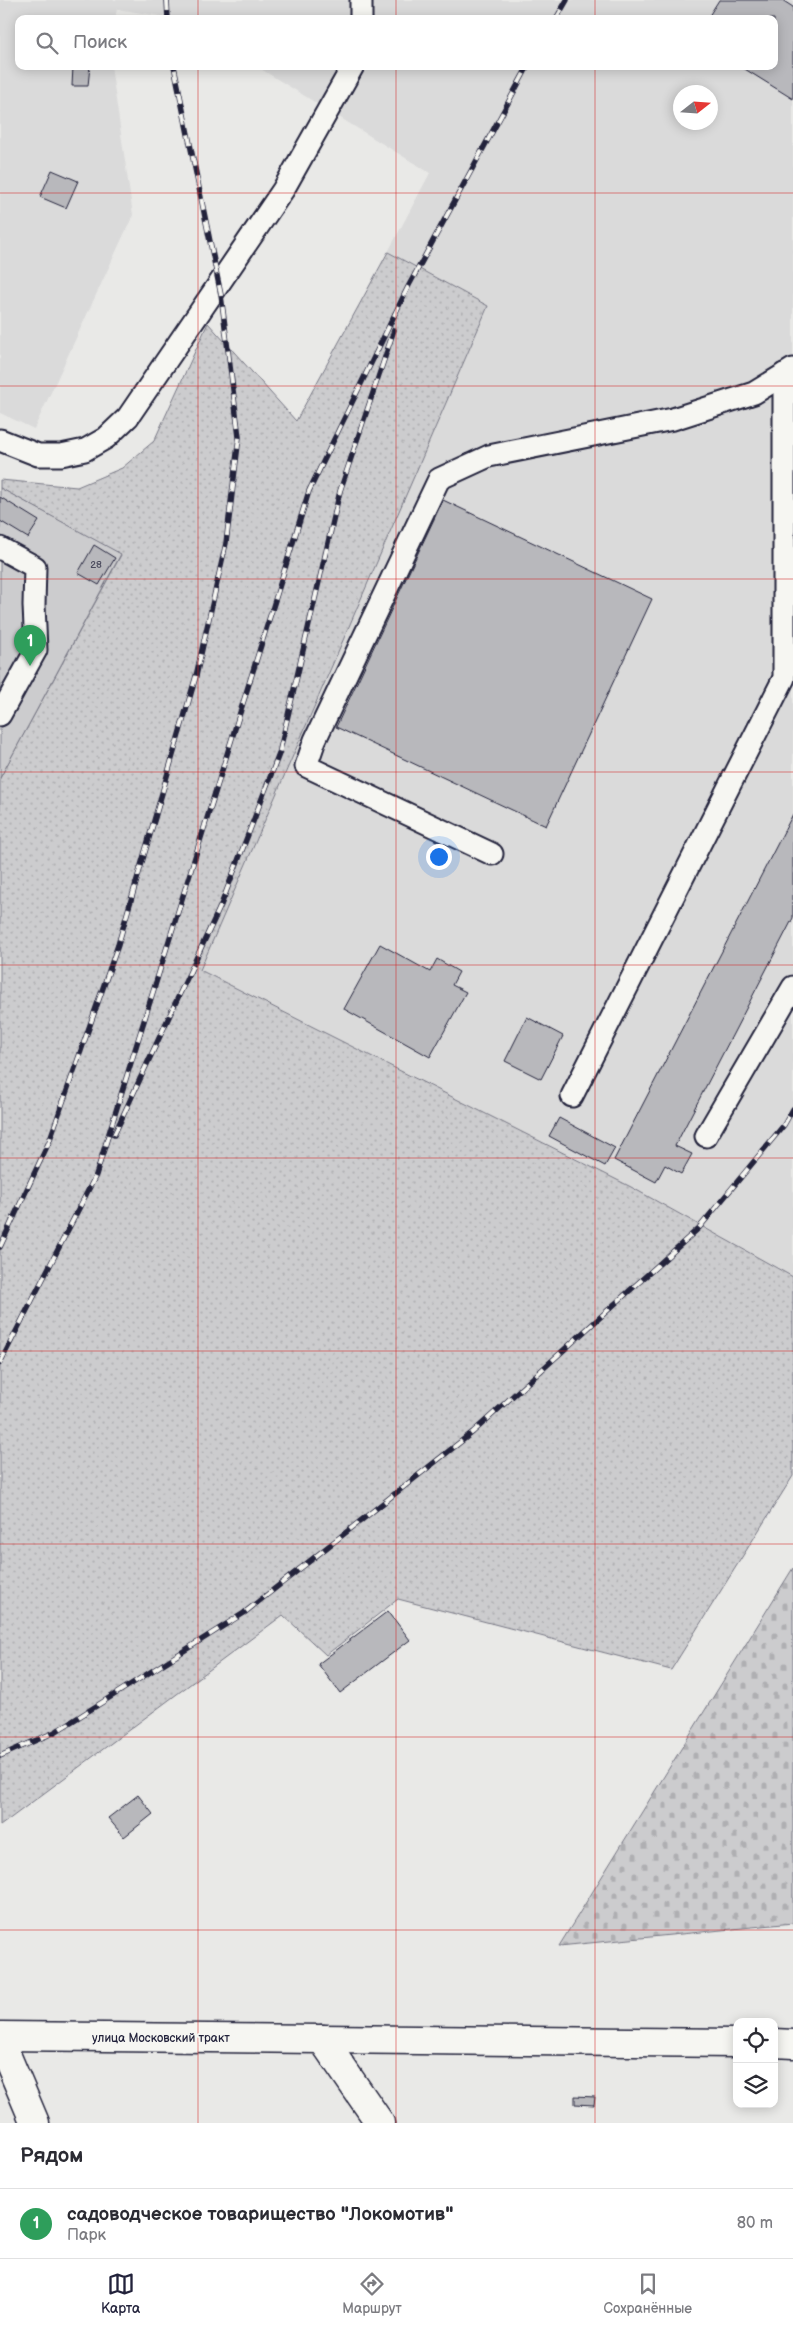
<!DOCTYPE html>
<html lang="ru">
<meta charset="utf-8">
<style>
:root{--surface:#fff;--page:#f7f7f7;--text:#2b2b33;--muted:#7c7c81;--line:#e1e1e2;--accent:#22223b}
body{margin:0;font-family:"Balsamiq Sans",sans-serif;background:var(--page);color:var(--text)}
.controls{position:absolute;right:15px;bottom:15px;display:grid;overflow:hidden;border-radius:10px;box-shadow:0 2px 12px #0003}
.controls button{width:45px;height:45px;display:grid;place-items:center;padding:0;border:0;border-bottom:1px solid var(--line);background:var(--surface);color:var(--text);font:25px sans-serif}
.compass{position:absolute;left:673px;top:85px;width:45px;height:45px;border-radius:50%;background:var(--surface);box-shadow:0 2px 12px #0003;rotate:73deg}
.you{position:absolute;left:438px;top:856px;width:18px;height:18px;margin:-12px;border:4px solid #fff;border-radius:50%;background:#1a73e8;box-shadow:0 0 0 8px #1a73e833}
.badge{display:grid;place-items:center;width:32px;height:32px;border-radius:50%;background:var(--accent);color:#fff;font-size:16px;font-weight:700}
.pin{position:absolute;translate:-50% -41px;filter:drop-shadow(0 1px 2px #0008)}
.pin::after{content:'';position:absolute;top:26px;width:18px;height:15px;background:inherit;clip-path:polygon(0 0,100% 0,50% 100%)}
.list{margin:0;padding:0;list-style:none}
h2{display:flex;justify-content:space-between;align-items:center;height:65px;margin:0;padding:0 20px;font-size:21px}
h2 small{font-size:16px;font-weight:400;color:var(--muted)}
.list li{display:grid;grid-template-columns:32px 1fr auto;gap:15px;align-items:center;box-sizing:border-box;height:70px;padding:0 20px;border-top:1px solid var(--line)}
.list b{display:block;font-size:19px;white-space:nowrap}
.list p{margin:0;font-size:16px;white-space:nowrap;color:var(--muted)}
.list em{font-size:16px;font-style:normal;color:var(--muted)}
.icon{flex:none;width:28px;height:28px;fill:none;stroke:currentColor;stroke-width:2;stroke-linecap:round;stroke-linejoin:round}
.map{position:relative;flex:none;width:793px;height:2123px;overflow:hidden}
.search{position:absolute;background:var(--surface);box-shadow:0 2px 12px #0003;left:15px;right:15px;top:15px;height:55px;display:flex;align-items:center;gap:12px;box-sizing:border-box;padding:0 18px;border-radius:10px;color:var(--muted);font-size:19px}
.sheet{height:135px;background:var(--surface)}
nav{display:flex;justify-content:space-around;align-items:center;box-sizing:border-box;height:70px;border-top:1px solid var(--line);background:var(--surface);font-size:14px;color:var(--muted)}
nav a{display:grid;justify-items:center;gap:2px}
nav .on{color:var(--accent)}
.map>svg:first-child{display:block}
.built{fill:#dadada;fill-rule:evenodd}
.grass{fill:url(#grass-dots);stroke:#777784}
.cemetery{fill:url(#cemetery-stones);stroke:#777784}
.garden{fill:#ccccce;stroke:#777784}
.building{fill:#b8b8bc;stroke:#22223b}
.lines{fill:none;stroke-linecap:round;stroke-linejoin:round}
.lane-casing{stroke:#22223b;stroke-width:25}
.street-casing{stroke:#22223b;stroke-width:31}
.secondary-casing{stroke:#22223b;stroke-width:31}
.lane{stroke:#f6f6f2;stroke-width:21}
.street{stroke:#f6f6f2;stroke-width:28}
.secondary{stroke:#f6f6f2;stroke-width:28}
.rail-casing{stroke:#22223b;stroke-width:5.5}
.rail{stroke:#f6f6f2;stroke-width:4;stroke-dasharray:11;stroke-linecap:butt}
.grid{fill:none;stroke:#d62828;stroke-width:1;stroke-opacity:0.55}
.labels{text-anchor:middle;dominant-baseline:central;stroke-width:4;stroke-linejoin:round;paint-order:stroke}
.number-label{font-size:10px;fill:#48485b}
.street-label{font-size:12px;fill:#22223b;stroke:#f6f6f2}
</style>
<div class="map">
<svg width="793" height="2123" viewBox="0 0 793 2123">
<defs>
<pattern id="grass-dots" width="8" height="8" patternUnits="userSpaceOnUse" patternTransform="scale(1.25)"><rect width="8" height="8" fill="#ccccce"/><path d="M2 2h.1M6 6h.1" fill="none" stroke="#afafb2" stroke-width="1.8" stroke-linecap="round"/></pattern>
<pattern id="cemetery-stones" width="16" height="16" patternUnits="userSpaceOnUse" patternTransform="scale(1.25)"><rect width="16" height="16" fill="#ccccce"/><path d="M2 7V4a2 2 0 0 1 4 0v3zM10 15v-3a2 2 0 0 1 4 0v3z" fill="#afafb2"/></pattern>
</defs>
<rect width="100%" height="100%" fill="#e9e9e7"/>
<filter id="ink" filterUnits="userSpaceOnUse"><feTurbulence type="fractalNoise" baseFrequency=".02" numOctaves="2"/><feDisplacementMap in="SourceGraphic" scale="10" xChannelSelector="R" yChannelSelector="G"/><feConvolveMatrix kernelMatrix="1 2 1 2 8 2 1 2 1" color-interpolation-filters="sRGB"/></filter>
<g filter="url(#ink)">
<path class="built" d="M0,0H793V1277L631,1187L200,970L488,306L388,252L430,173L256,66H774V19H179L117,9L115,19H19V66H111L133,215L34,429L0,413ZM680,92H710V122H680Z"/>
<polygon class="grass" points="388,252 488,306 200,970 631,1187 793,1277 793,1476 671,1670 398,1599 326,1655 283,1615 0,1826 0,778 121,555 0,488 0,480 77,487 122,468 154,441 208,323 296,421"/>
<polygon class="cemetery" points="793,1568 793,1923 559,1946"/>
<polygon class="garden" points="0,488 121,554 0,778"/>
<g class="building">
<polygon points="719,0 782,0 793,7 793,99 740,66 774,66 774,19 707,19"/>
<polygon points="73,66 90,66 88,86 72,86"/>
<polygon points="52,170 78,181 66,208 40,197"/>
<polygon points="0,497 39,521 28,538 0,521"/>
<polygon points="443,500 652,599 546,826 336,727"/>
<polygon points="94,545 115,558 99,585 78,573"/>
<polygon points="793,814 793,918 675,1146 692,1154 681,1174 665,1165 656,1182 614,1160"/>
<polygon points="380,944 430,972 437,959 459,972 452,985 466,992 430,1057 344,1009"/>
<polygon points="527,1017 563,1036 541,1079 505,1061"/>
<polygon points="559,1118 615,1148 605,1166 549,1136"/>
<polygon points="388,1611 410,1640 340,1693 318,1664"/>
<polygon points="138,1795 153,1814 124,1837 108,1818"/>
<polygon points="575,2096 595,2097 594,2105 575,2104"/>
</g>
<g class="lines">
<defs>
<g id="lane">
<polyline points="361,0 361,19"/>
<polyline points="0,440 38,455 61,455 85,450 106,438 128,417 283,190 353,66"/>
<polyline points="0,548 35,567 34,605 36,650 0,715"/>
<polyline points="492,854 306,766 315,740 439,479 489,456 673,419 754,393 793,369"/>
<polyline points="572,1096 784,678 784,374"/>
<polyline points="706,1136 793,987"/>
</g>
<polyline id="street" points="322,2039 380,2123"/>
<g id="secondary">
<polyline points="0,2036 737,2043"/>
<polyline points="0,2040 35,2123"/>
<polyline points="774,2043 793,2044"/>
</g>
</defs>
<use href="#lane" class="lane-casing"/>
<use href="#street" class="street-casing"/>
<use href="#secondary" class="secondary-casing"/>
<use href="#lane" class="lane"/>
<use href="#street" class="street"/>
<use href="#secondary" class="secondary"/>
<defs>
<g id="rail">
<polyline points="167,0 168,19"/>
<polyline points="556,19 567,0"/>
<polyline points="114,1135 221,905 279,754 340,491 394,330"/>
<polyline points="0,1247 49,1142 118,945 196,676 226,543 239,437 221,295 174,66"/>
<polyline points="0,1363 96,1175 309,491 408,287 528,66"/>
<polyline points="0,1756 55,1732 244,1613 473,1432 699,1228 784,1125 793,1109"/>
</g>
</defs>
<use href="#rail" class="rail-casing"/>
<use href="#rail" class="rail"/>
</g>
</g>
<path class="grid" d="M198,0V19M396,0V19M595,0V19M198,66V2123M396,66V2123M595,66V2123M0,193H793M0,386H793M0,579H793M0,772H793M0,965H793M0,1158H793M0,1351H793M0,1544H793M0,1737H793M0,1930H793"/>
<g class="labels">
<g class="number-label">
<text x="96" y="565">28</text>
</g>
<g class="street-label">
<text x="161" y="2038">улица Московский тракт</text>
</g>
</g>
</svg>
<div class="controls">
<button><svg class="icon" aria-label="locate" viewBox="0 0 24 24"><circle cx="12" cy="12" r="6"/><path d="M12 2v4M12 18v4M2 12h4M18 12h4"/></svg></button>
<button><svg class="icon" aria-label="layers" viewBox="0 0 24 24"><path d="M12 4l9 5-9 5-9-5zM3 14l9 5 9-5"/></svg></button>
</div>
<svg class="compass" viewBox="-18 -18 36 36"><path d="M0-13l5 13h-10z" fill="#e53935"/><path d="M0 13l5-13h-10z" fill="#7c7c81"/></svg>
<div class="you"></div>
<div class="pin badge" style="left:30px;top:666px;background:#2e9e5b">1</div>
<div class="search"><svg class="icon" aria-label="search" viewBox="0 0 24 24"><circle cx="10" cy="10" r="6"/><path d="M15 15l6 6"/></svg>Поиск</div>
</div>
<section class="sheet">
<h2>Рядом<small></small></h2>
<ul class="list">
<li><span class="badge" style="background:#2e9e5b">1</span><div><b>садоводческое товарищество &quot;Локомотив&quot;</b><p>Парк</p></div><em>80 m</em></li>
</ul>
</section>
<nav>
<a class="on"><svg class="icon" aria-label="map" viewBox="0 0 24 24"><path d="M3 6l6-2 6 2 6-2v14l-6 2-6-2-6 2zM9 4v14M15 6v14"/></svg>Карта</a>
<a><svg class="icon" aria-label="directions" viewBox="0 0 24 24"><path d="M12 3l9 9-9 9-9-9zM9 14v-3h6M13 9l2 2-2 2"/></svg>Маршрут</a>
<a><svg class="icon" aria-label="saved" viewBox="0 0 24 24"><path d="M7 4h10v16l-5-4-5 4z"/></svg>Сохранённые</a>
</nav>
